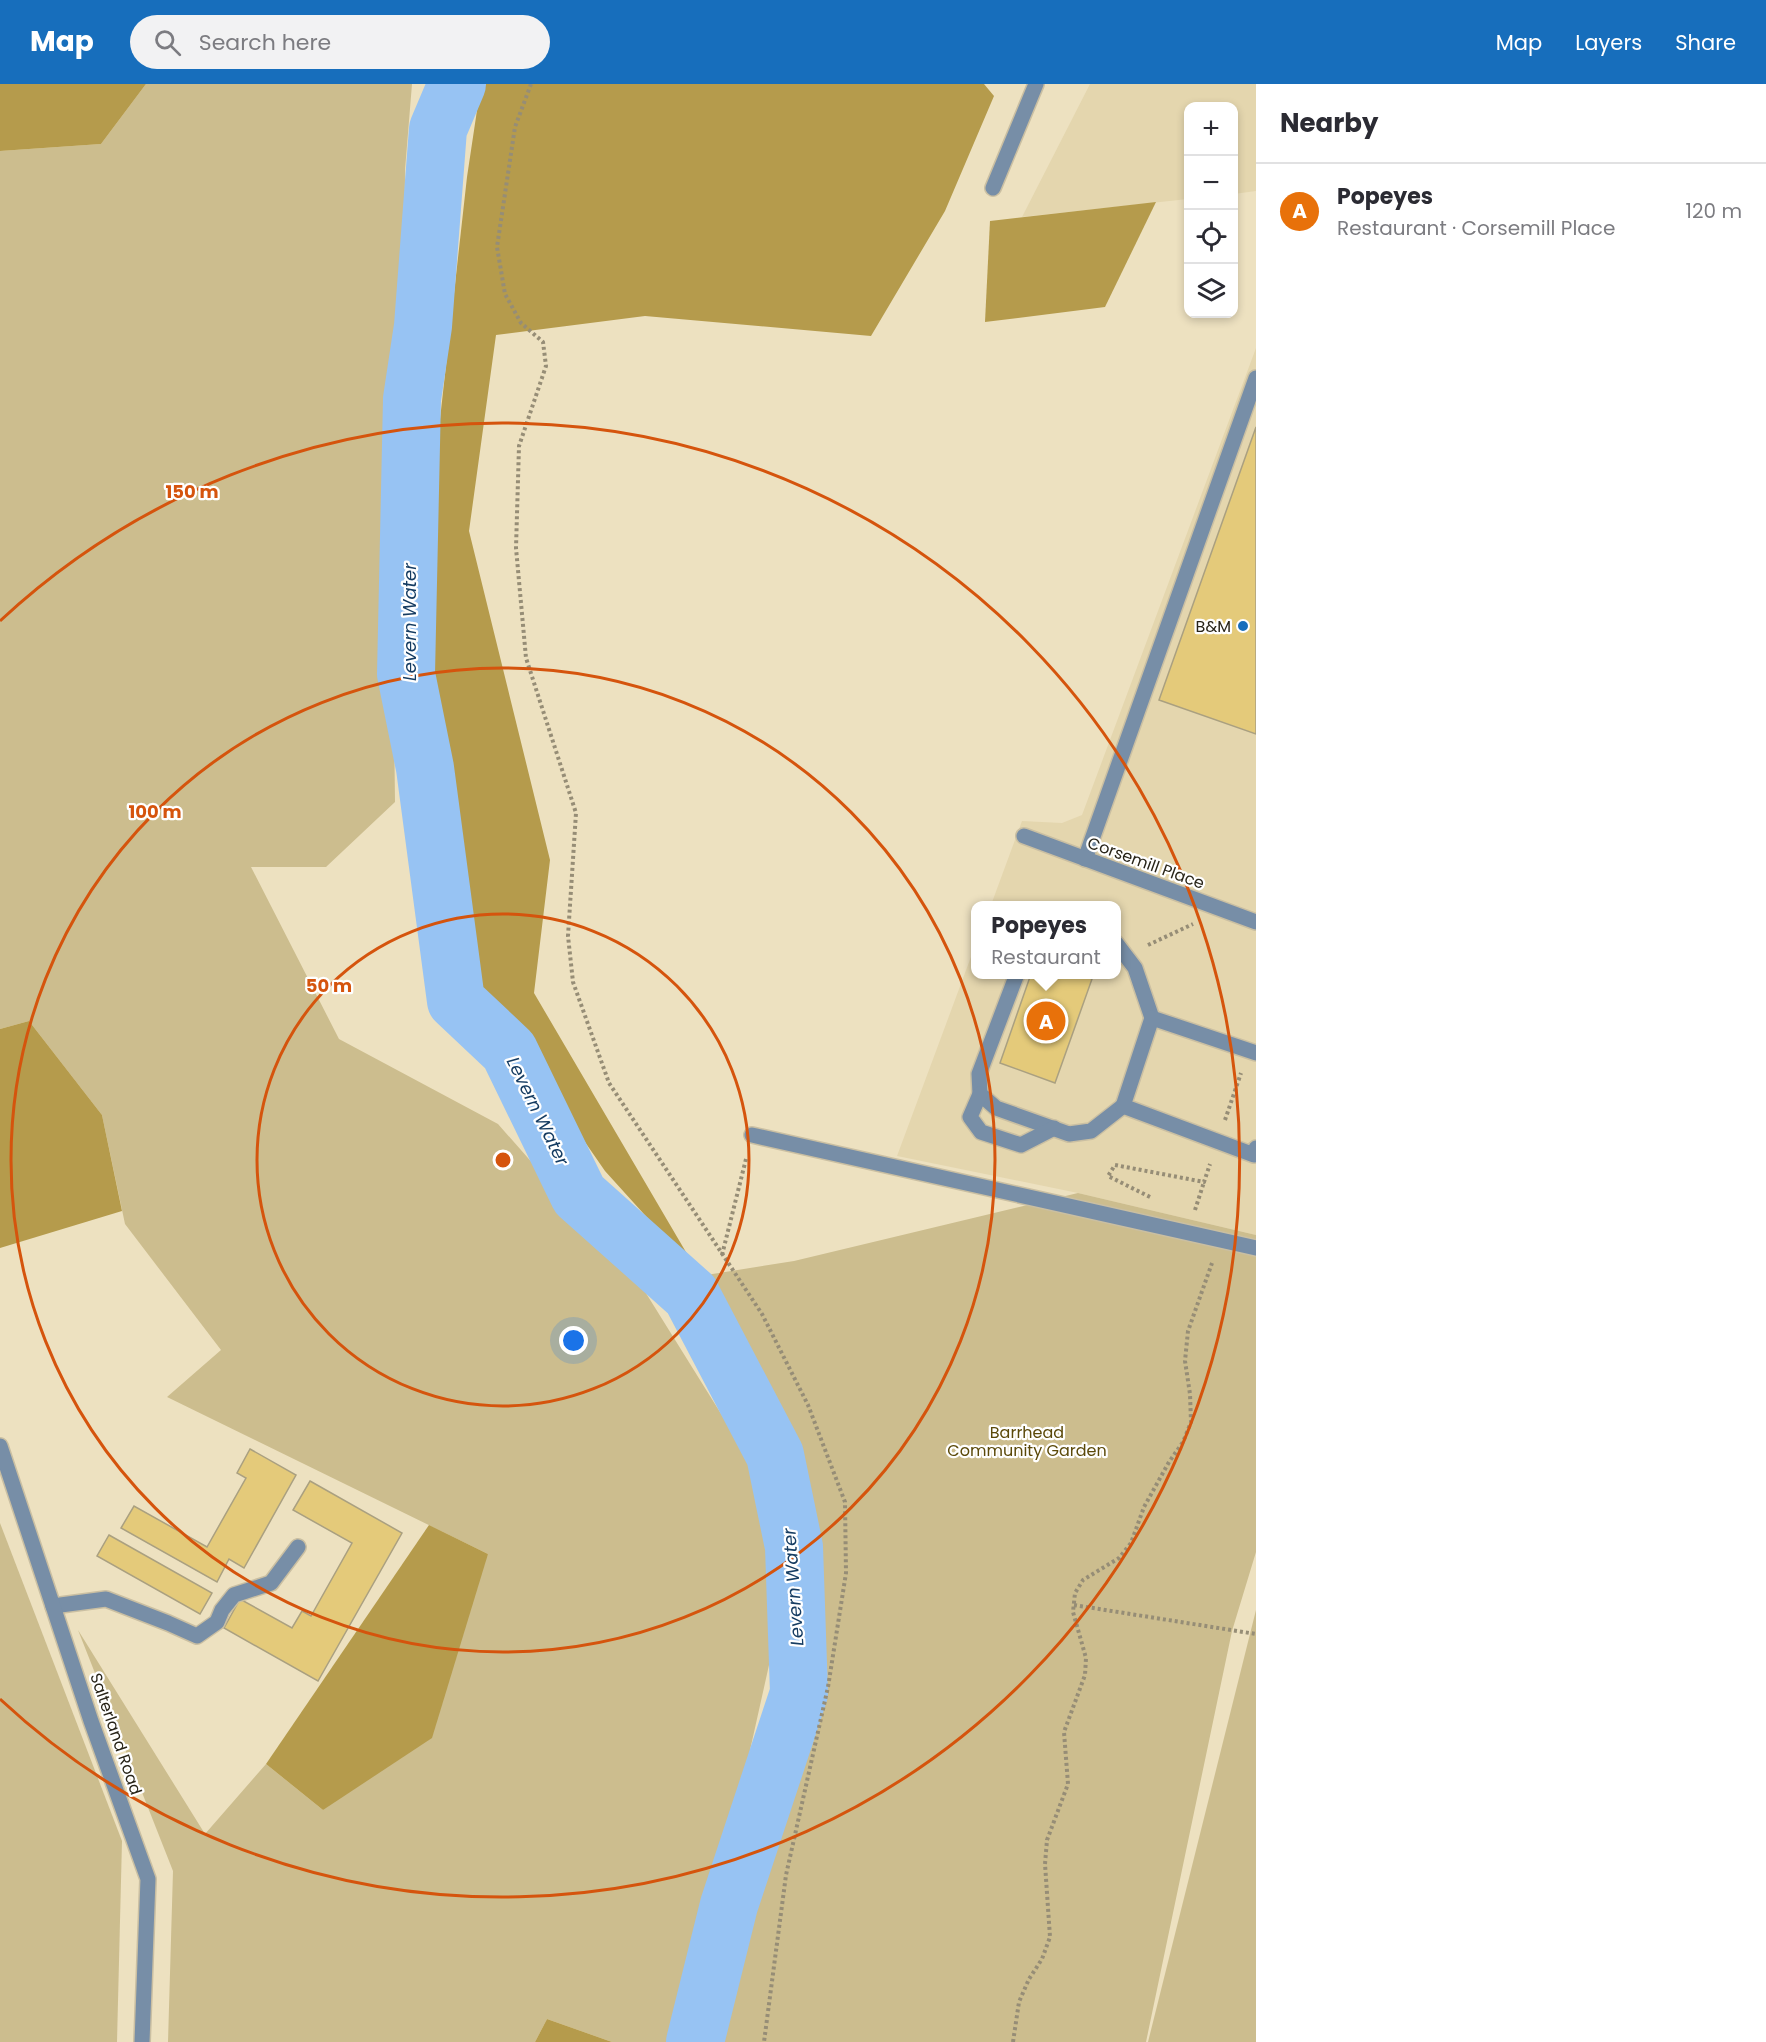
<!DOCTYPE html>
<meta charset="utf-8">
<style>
:root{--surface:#fff;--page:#f2f2f3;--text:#2b2b33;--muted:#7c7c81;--line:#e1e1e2;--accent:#176ebc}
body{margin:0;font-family:Poppins,sans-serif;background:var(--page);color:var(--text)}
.controls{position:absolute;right:18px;top:18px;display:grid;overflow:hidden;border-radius:12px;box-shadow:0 3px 9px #0003}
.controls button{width:54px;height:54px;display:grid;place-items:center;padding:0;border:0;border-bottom:2px solid var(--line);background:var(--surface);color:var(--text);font:30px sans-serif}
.you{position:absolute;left:574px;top:1257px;width:21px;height:21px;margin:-15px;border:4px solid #fff;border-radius:50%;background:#1a73e8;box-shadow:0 0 0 9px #1a73e833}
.badge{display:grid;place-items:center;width:39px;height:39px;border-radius:50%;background:var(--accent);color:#fff;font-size:20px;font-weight:700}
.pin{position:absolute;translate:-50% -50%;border:3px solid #fff;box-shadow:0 2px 6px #0006}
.popup{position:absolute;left:971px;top:817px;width:150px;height:78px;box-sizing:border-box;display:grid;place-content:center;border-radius:12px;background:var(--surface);filter:drop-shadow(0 2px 4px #0005);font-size:20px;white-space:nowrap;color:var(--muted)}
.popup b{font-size:22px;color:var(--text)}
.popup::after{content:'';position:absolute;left:50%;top:100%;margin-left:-12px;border:12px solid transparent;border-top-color:var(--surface)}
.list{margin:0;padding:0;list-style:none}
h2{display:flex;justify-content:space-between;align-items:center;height:78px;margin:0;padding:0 24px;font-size:26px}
h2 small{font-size:20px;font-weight:400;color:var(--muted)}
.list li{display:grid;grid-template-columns:39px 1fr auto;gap:18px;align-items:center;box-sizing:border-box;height:96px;padding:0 24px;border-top:2px solid var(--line)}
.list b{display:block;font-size:22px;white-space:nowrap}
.list p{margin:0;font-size:20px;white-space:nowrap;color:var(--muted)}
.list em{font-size:20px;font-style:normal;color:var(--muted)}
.icon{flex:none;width:33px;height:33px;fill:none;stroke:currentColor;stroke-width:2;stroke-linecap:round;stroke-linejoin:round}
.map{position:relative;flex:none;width:1256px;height:1958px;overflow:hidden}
header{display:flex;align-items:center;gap:36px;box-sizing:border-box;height:84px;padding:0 30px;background:var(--accent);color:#fff}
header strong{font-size:28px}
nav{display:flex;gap:33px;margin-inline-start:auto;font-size:21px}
.search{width:420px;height:54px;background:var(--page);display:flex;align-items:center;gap:15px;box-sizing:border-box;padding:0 21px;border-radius:33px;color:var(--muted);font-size:22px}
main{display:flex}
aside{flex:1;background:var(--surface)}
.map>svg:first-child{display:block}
.built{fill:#e4d6ae}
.green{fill:#ccbd8e}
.forest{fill:#b59b4c}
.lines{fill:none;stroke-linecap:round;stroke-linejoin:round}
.river{stroke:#97c3f3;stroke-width:58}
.building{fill:#e4ca7a;stroke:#aaa080;stroke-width:1.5}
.lane-casing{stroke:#cabfa2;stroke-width:18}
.street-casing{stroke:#cabfa2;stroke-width:18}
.path{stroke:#968d76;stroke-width:4;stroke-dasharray:3 3;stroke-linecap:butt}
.lane{stroke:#778ea7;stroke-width:15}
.street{stroke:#778ea7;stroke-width:15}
.ring{fill:none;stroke:#d5540d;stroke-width:3}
.poi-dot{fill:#176ebc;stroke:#fff;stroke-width:2}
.labels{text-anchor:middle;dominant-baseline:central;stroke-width:4.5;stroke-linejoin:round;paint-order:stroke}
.poi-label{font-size:16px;fill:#282418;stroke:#fff;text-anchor:end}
.street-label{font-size:16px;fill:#282418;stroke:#fff}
.park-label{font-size:16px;fill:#5b4909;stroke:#fff}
.water-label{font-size:18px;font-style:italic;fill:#153c62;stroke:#fff}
.centre{fill:#d5540d;stroke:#fff;stroke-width:3}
.ring-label{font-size:18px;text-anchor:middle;font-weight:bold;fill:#d5540d;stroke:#fff;stroke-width:4.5;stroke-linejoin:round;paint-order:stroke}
</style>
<header>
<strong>Map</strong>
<div class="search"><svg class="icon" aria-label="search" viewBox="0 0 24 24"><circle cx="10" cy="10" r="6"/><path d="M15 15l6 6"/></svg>Search here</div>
<nav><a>Map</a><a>Layers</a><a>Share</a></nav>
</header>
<main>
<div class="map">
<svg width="1256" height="1958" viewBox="0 0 1256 1958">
<rect width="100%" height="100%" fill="#ede1c0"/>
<g class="built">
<polygon points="1090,0 1256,0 1256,107 1234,110 1234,22 1188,22 1188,115 1022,133"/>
<polygon points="1256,264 1256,1151 1078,1109 897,1072 975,862 976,890 1116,890 1116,822 991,821 1022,737 1062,739 1082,731"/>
</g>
<g class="green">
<polygon points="146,0 412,0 405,86 404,270 391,396 395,718 326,783 251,783 339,955 498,1040 644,1206 733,1349 767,1418 771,1572 685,1958 612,1958 547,1935 535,1958 168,1958 173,1787 78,1546 205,1750 266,1680 323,1726 488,1470 167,1313 221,1266 125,1140 102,1031 29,937 0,945 0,67 101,60"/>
<polygon points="1078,1109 1256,1151 1256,1468 1232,1547 1146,1958 722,1958 817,1522 796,1359 700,1192 794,1177"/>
<polygon points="0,1439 122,1757 117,1958 0,1958"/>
<polygon points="1256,1526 1256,1958 1148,1958"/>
</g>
<g class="forest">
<polygon points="0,0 146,0 101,60 0,67"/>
<polygon points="486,0 984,0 994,12 945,127 871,252 645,232 496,251 469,447 550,776 534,909 700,1192 605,1087 482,909 431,611 432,407 467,93 479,13"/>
<polygon points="1156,118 1105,223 985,238 990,137"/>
<polygon points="29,937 102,1031 122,1127 0,1164 0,945"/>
<polygon points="429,1441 488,1470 432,1654 323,1726 266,1680"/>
<polygon points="547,1935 612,1958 535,1958"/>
</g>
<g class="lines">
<polyline class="river" points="457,0 438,45 423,242 412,315 406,590 425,684 456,917 509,967 579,1111 691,1211 775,1371 794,1463 799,1609 729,1821 695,1958"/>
</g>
<g class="building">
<polygon points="1256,343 1256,650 1159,616"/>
<polygon points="1031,890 1080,890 1092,895 1055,999 1000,979"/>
<polygon points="250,1365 296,1391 244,1484 229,1475 217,1498 121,1444 134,1422 207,1463 246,1394 237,1389"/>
<polygon points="310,1397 402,1449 318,1597 224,1544 240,1515 292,1544 302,1527 311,1532 352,1459 293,1426"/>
<polygon points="109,1451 212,1509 200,1530 97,1472"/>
</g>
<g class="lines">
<defs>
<g id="lane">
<polyline points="1085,775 1256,294"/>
<polyline points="1116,859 1135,884 1152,934"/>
<polyline points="1017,890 979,990 980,1010 996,1024 1069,1050 1091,1047 1123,1022"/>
<polyline points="1256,969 1152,934 1123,1022 1254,1071 1256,1064"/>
<polyline points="980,1010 970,1033 981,1048 1021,1061 1054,1044"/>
<polyline points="752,1051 1256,1164"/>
<polyline points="53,1522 106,1515 168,1539 197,1552 217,1538 222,1526 234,1511 271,1499 298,1463"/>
</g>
<g id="street">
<polyline points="993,104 1036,0"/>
<polyline points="1024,752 1256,838"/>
<polyline points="0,1362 91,1637 148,1795 142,1958"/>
</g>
</defs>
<use href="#lane" class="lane-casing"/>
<use href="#street" class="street-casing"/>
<g class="path">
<polyline points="531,0 515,43 497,163 505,210 521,239 543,258 546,282 519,362 516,464 526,574 576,729 568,852 573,898 609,999 762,1230 808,1321 845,1418 846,1489 828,1603 786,1791 764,1958"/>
<polyline points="1148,861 1193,840"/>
<polyline points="1225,1036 1241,989"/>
<polyline points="1150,1113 1108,1092 1115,1081 1204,1098 1210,1080"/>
<polyline points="1195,1126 1204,1098"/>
<polyline points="722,1171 746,1075"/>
<polyline points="1074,1521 1256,1550"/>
<polyline points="1013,1958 1019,1918 1029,1895 1042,1875 1050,1853 1045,1780 1047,1756 1068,1700 1064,1648 1085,1591 1086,1574 1073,1528 1075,1509 1083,1496 1119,1474 1131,1459 1144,1423 1169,1378 1183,1358 1191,1338 1190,1310 1185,1277 1188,1247 1212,1179"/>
</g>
<use href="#lane" class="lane"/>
<use href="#street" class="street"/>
</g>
<g class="ring">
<circle cx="503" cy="1076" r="246"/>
<circle cx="503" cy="1076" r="492"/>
<path d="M0 537A737 737 0 1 1 0 1615"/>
</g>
<circle class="poi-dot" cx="1243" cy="542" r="6"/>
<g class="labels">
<g class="poi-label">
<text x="1231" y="542">B&amp;M</text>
</g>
<g class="street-label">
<text transform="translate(1146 779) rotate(20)">Corsemill Place</text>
<text transform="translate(116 1650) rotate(71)">Salterland Road</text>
</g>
<g class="park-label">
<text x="1027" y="1348">Barrhead<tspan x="1027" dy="18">Community Garden</tspan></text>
</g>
<g class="water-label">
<text transform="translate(409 538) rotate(-90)">Levern Water</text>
<text transform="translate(538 1027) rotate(64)">Levern Water</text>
<text transform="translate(793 1503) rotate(-94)">Levern Water</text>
</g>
</g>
<circle cx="503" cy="1076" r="9" class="centre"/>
<g class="ring-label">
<text x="192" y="414">150 m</text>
<text x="155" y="734">100 m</text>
<text x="329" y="908">50 m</text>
</g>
</svg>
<div class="controls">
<button>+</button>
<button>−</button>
<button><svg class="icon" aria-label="locate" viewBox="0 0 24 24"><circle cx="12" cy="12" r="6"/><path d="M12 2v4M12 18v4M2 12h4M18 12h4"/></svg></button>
<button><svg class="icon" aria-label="layers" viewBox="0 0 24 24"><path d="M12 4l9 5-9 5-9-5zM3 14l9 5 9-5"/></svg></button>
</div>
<div class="you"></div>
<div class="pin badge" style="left:1046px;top:937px;background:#e8710a">A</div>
<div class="popup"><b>Popeyes</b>Restaurant</div>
</div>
<aside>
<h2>Nearby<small></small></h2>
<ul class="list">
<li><span class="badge" style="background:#e8710a">A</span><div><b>Popeyes</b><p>Restaurant · Corsemill Place</p></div><em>120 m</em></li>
</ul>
</aside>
</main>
